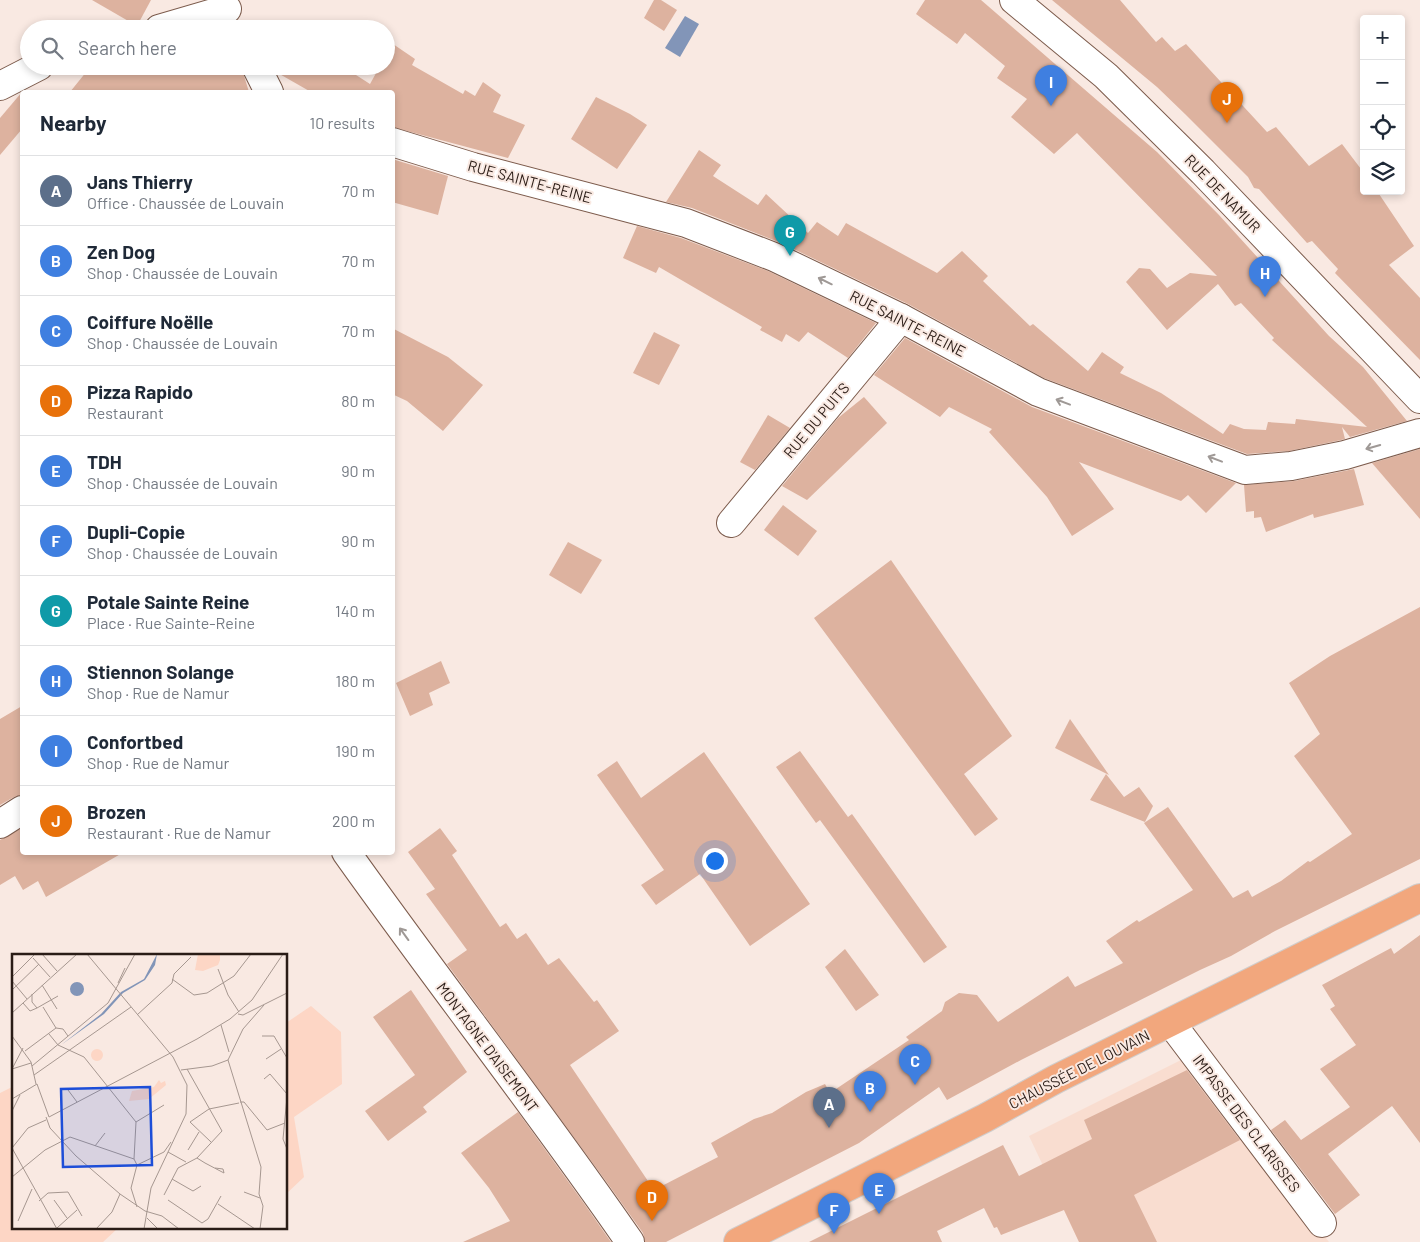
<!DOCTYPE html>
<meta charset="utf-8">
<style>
:root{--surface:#fff;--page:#f2f2f3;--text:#1f2937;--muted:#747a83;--line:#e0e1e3;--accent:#0f766e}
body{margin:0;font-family:Barlow,sans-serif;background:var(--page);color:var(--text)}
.controls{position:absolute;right:15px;top:15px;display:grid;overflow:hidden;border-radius:5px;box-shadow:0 2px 8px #0003}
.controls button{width:45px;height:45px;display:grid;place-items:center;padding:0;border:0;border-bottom:1px solid var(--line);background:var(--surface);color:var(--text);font:25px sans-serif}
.you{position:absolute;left:714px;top:860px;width:18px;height:18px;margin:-12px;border:4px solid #fff;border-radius:50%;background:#1a73e8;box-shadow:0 0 0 8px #1a73e833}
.badge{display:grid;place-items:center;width:32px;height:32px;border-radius:50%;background:var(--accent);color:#fff;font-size:16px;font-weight:700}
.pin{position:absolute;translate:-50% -41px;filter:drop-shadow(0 1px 2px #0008)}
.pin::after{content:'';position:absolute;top:26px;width:18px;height:15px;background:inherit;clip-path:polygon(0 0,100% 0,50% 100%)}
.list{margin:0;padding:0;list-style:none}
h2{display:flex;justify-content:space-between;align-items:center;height:65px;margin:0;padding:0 20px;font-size:21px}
h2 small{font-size:16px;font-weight:400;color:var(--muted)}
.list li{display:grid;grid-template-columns:32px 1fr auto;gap:15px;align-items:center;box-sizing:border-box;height:70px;padding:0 20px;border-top:1px solid var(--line)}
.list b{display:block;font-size:19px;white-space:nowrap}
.list p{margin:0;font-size:16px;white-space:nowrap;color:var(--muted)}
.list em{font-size:16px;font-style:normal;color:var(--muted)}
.icon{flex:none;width:28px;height:28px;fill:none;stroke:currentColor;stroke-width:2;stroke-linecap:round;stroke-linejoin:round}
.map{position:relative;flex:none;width:1420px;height:1242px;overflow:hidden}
.search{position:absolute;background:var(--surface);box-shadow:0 2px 8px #0003;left:20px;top:20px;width:375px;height:55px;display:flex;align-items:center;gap:12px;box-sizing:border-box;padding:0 18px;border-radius:28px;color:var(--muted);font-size:19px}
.panel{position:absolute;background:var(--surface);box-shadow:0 2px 8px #0003;left:20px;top:90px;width:375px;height:765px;border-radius:5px}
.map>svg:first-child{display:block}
.built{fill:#f9ddd0}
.green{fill:#fdd6c5}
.water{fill:#8295b8}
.building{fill:#ddb29f}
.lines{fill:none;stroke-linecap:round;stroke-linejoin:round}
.minor-casing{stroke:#7c5b4c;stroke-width:30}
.major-casing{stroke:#d0cdcc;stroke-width:30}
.minor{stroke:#fff;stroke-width:28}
.major{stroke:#f2a77d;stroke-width:28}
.oneway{stroke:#9f9996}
.labels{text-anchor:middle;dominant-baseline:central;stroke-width:4;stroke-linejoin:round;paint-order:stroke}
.street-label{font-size:15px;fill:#2a1c16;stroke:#f9e9e2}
.inset-road{fill:none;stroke:#a69790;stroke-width:1}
.view{fill:#1d4ed8;fill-opacity:0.15;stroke:#1d4ed8;stroke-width:2.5}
.inset-edge{fill:none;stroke:#2a1c16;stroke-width:2.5}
</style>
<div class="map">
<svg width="1420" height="1242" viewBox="0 0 1420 1242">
<rect width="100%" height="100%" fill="#f9e9e2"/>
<polygon class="built" points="1187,1057 1247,1136 1329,1242 1079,1242 1029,1136"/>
<g class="green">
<polygon points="311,1006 341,1032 342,1084 294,1117 304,1177 286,1194 286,1023"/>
<polygon points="14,1086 14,1228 118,1228 103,1242 0,1242 0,1093"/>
</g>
<polygon class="water" points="685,16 699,24 680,57 665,48"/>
<g class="building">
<polygon points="92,0 151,0 137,26"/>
<polygon points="654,0 661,0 677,10 664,31 644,18"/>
<polygon points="925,0 981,0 1157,152 1219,215 1329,336 1363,367 1407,421 1350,437 1342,427 1345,439 1341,440 1289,451 1247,454 1044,378 908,304 781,243 692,208 666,202 699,150 721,165 713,176 758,205 766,194 808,233 817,222 838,236 846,223 937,273 962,251 988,276 983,281 1030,326 1033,324 1088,371 1102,352 1124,367 1120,373 1161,393 1223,434 1230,424 1244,429 1266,430 1268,422 1295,424 1296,419 1367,427 1272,340 1274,338 1241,303 1235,306 1218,284 1167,330 1126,282 1139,268 1150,269 1167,288 1190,273 1217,276 1077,133 1054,154 1011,117 1027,99 997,78 1005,66 965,33 957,44 916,14"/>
<polygon points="1052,0 1120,0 1156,42 1162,37 1175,51 1186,44 1267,132 1276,127 1309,166 1342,144 1364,173 1364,191 1377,191 1414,246 1389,265 1420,298 1420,360 1335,273 1338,269 1312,241 1307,243 1259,189 1254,188 1248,177 1185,114 1157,87"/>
<polygon points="393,44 415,59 412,65 463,94 465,90 475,96 483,82 501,95 493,112 525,125 508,158 392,127 392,92 311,92 276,72 274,66 342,66 370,84 380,66 386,66 386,56"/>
<polygon points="91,66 241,66 249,92 202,91 70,92"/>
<polygon points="22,92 22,129 0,155 0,118"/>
<polygon points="596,97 630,114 647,125 617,169 571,139"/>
<polygon points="392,159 448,176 438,215 392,202"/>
<polygon points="637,226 681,238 768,271 876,323 848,358 808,332 799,342 786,334 782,342 760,330 762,327 659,267 656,273 623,258"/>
<polygon points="392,328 448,357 483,385 443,431 407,401 392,394"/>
<polygon points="654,332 680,345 659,385 633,373"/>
<polygon points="905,338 1032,407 1236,483 1206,513 1188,495 1181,501 1079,462 1114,509 1072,536 1047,497 989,432 992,429 949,407 940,417 874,375"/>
<polygon points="864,397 887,423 807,500 782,486 838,418"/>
<polygon points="768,415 790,428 755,470 740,462"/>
<polygon points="1420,449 1420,519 1372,463"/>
<polygon points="1354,469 1364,505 1314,518 1313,514 1266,532 1261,517 1254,518 1254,511 1246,512 1244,485 1294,481"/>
<polygon points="783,505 817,531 798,556 764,530"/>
<polygon points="568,542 602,560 581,594 549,575"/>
<polygon points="891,560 1012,736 964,774 998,819 975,836 814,618"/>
<polygon points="1420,607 1420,859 1275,931 1231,956 1200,970 1021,1060 947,1100 939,1087 859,1143 666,1242 645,1242 643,1233 608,1184 447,964 467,950 426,894 435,889 408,852 440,828 457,851 452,855 500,927 506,923 517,939 526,933 548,965 559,958 594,1002 597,1000 619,1031 570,1065 654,1190 718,1157 711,1143 754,1119 772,1113 806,1092 825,1084 830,1093 909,1040 906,1037 942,1011 945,1002 959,993 977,995 998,1022 1068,976 1075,987 1123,963 1106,941 1137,920 1139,922 1193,890 1144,823 1168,807 1233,898 1248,890 1252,897 1281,881 1308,861 1310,862 1352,834 1294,756 1320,734 1289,683 1330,656"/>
<polygon points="441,661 450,683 429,693 433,705 410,716 396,683"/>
<polygon points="22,706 22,795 14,797 0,805 0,719"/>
<polygon points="1070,719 1109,775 1055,748"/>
<polygon points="800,751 848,817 852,814 947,947 924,963 820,820 816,823 776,767"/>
<polygon points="704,752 810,904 750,946 700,874 656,905 641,885 664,870 597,775 617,761 641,798"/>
<polygon points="1106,774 1124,797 1139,787 1153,806 1145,822 1090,800"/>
<polygon points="22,828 22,852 124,852 46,897 38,881 23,890 15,876 0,885 0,840"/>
<polygon points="1420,935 1420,1143 1392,1106 1328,1154 1360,1195 1335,1214 1271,1130 1285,1120 1301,1140 1350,1107 1320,1069 1356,1045 1330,1009 1335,1006 1322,985 1391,948 1394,954"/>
<polygon points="845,949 879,995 856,1011 825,967"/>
<polygon points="411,990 467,1072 423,1107 427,1112 388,1141 365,1111 415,1075 373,1017"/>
<polygon points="1187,1070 1240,1140 1134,1195 1157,1242 1079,1242 1064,1210 1001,1235 997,1227 994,1228 984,1208 937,1231 942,1242 809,1242 1003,1145 1019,1176 1092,1139 1084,1120"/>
<polygon points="518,1112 583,1202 611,1242 463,1242 510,1221 489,1188 461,1153"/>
</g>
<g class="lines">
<defs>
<g id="minor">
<polyline points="1014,0 1106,76 1203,172 1420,399"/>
<polyline points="159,29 227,9"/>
<polyline points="256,66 269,92"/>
<polyline points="0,86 39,66"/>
<polyline points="392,142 473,167 686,223 774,257 901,318 1038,392 1245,470 1291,466 1345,455 1420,433"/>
<polyline points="731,523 901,318"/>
<polyline points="0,824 22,810"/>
<path d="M346,852C439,983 539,1110 630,1242"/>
<polyline points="1171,1023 1322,1223"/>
</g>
<polyline id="major" points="738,1242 985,1118 1056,1079 1420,898"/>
</defs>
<use href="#minor" class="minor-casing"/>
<use href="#major" class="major-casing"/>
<use href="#minor" class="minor"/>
<use href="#major" class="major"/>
</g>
<defs><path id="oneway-shaft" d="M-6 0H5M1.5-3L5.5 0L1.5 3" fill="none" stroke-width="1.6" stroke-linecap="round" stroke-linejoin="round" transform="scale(1.25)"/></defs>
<g class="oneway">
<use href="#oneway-shaft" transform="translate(825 281) rotate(-154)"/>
<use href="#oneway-shaft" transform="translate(1063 402) rotate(-159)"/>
<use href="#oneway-shaft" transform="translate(1373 447) rotate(164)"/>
<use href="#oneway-shaft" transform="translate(1215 459) rotate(-159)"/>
<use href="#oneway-shaft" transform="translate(404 934) rotate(-126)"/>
</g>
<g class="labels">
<g class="street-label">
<text transform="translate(530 181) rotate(15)">RUE SAINTE-REINE</text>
<text transform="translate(1223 193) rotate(46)">RUE DE NAMUR</text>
<text transform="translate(908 323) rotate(27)">RUE SAINTE-REINE</text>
<text transform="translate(816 420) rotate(-50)">RUE DU PUITS</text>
<text transform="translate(488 1047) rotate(53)">MONTAGNE D'AISEMONT</text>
<text transform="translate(1079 1069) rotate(-27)">CHAUSSÉE DE LOUVAIN</text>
<text transform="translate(1247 1123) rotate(53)">IMPASSE DES CLARISSES</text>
</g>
</g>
<g transform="translate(12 954)">
<rect width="275" height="275" fill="#f9e9e2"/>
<path d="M186,0H208V6L206,11L191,17L183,16ZM79 101a6 6 0 1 1 12 0a6 6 0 1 1-12 0ZM147,126L149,129L153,127L154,131L137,145L117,147L120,137L142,133Z" fill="#fdd6c5"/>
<path d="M145,0L143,11L133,26L111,39L92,60L49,91L89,60L109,38L132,25ZM58 35a7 7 0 1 1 14 0a7 7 0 1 1-14 0Z" fill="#8295b8"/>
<path class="inset-road" d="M30,0L45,17M75,0L161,103L175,131L174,160L139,234L132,275M21,4L38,23M206,15L216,41L227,58M0,23L23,0M160,25L182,41L195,39L222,22L239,0M0,27L15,45M106,29L113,14M30,31L45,55M0,36L27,10M11,49L18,57L25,54L20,48V40M31,53L44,74M25,54L46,42M0,59L65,0M226,60L231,61L275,39M125,61L160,29L162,20L179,3M209,71L217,98M44,74L51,75L56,82M37,80L46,91L72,103L124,168L122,205L125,211L119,234L125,253M0,82L19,108L24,130M250,82H262L275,104M13,97L44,74M254,105L269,95M20,112L96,49L123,0M0,115L11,94M0,115L19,109M169,116L200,112L216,106M22,121L119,53M252,125L258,120L275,140M56,136L65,148M275,143L271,185L275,195M0,145L25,130L37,163L185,85L218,65L240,46L271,0M228,148H232L255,176L273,169M0,157L8,141M34,163L38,174L64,202L108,240L133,257M124,168L152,151M199,188L178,168L197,155L227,149M83,192L93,179M0,194L45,275M0,194L16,174L34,166M176,196L187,178M156,198L174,208M185,204L193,209L212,219L211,215L203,214M125,211L152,198L159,188M0,223L33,196L58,183L122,205M160,225L181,237L189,232M232,238L248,244M152,241L166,214L185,204L210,177L175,115M42,246L55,264M156,246L190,269L196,265L209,242M27,247L36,239L56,238L70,262M206,250L243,275M133,257L150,262L167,275M135,264L146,275M6,267L20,235M45,274L65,256M84,275L100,258L108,240M248,275L251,252L247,240L249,213L216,106L231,75L252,51"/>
<path class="view" d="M138,133L140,211L51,213L49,135Z"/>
<rect width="275" height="275" class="inset-edge"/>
</g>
</svg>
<div class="controls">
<button>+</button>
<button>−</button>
<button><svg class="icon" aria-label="locate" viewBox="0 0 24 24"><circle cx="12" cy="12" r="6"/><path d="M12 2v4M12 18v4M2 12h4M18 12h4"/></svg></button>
<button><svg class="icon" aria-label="layers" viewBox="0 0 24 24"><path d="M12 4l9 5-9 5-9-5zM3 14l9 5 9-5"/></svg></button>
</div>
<div class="you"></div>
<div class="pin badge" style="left:829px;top:1128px;background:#5c6f8a">A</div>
<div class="pin badge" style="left:870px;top:1112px;background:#3f7fe0">B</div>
<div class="pin badge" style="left:915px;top:1085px;background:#3f7fe0">C</div>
<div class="pin badge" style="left:652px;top:1221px;background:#e8710a">D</div>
<div class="pin badge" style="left:879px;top:1214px;background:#3f7fe0">E</div>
<div class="pin badge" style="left:834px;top:1234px;background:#3f7fe0">F</div>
<div class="pin badge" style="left:790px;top:256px;background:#0f9aa8">G</div>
<div class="pin badge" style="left:1265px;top:297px;background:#3f7fe0">H</div>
<div class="pin badge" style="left:1051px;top:106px;background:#3f7fe0">I</div>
<div class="pin badge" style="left:1227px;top:123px;background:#e8710a">J</div>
<div class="search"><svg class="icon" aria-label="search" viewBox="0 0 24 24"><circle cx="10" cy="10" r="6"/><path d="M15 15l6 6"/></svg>Search here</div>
<section class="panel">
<h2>Nearby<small>10 results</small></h2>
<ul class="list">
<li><span class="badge" style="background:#5c6f8a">A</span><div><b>Jans Thierry</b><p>Office · Chaussée de Louvain</p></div><em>70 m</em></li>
<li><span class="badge" style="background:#3f7fe0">B</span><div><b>Zen Dog</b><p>Shop · Chaussée de Louvain</p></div><em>70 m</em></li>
<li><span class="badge" style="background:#3f7fe0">C</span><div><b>Coiffure Noëlle</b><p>Shop · Chaussée de Louvain</p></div><em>70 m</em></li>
<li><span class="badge" style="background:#e8710a">D</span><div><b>Pizza Rapido</b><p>Restaurant</p></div><em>80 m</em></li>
<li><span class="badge" style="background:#3f7fe0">E</span><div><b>TDH</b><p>Shop · Chaussée de Louvain</p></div><em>90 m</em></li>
<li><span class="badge" style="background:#3f7fe0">F</span><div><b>Dupli-Copie</b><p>Shop · Chaussée de Louvain</p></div><em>90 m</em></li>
<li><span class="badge" style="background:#0f9aa8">G</span><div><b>Potale Sainte Reine</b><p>Place · Rue Sainte-Reine</p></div><em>140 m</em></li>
<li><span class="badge" style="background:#3f7fe0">H</span><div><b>Stiennon Solange</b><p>Shop · Rue de Namur</p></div><em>180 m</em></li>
<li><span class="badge" style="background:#3f7fe0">I</span><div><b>Confortbed</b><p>Shop · Rue de Namur</p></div><em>190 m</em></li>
<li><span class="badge" style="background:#e8710a">J</span><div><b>Brozen</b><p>Restaurant · Rue de Namur</p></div><em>200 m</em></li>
</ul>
</section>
</div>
